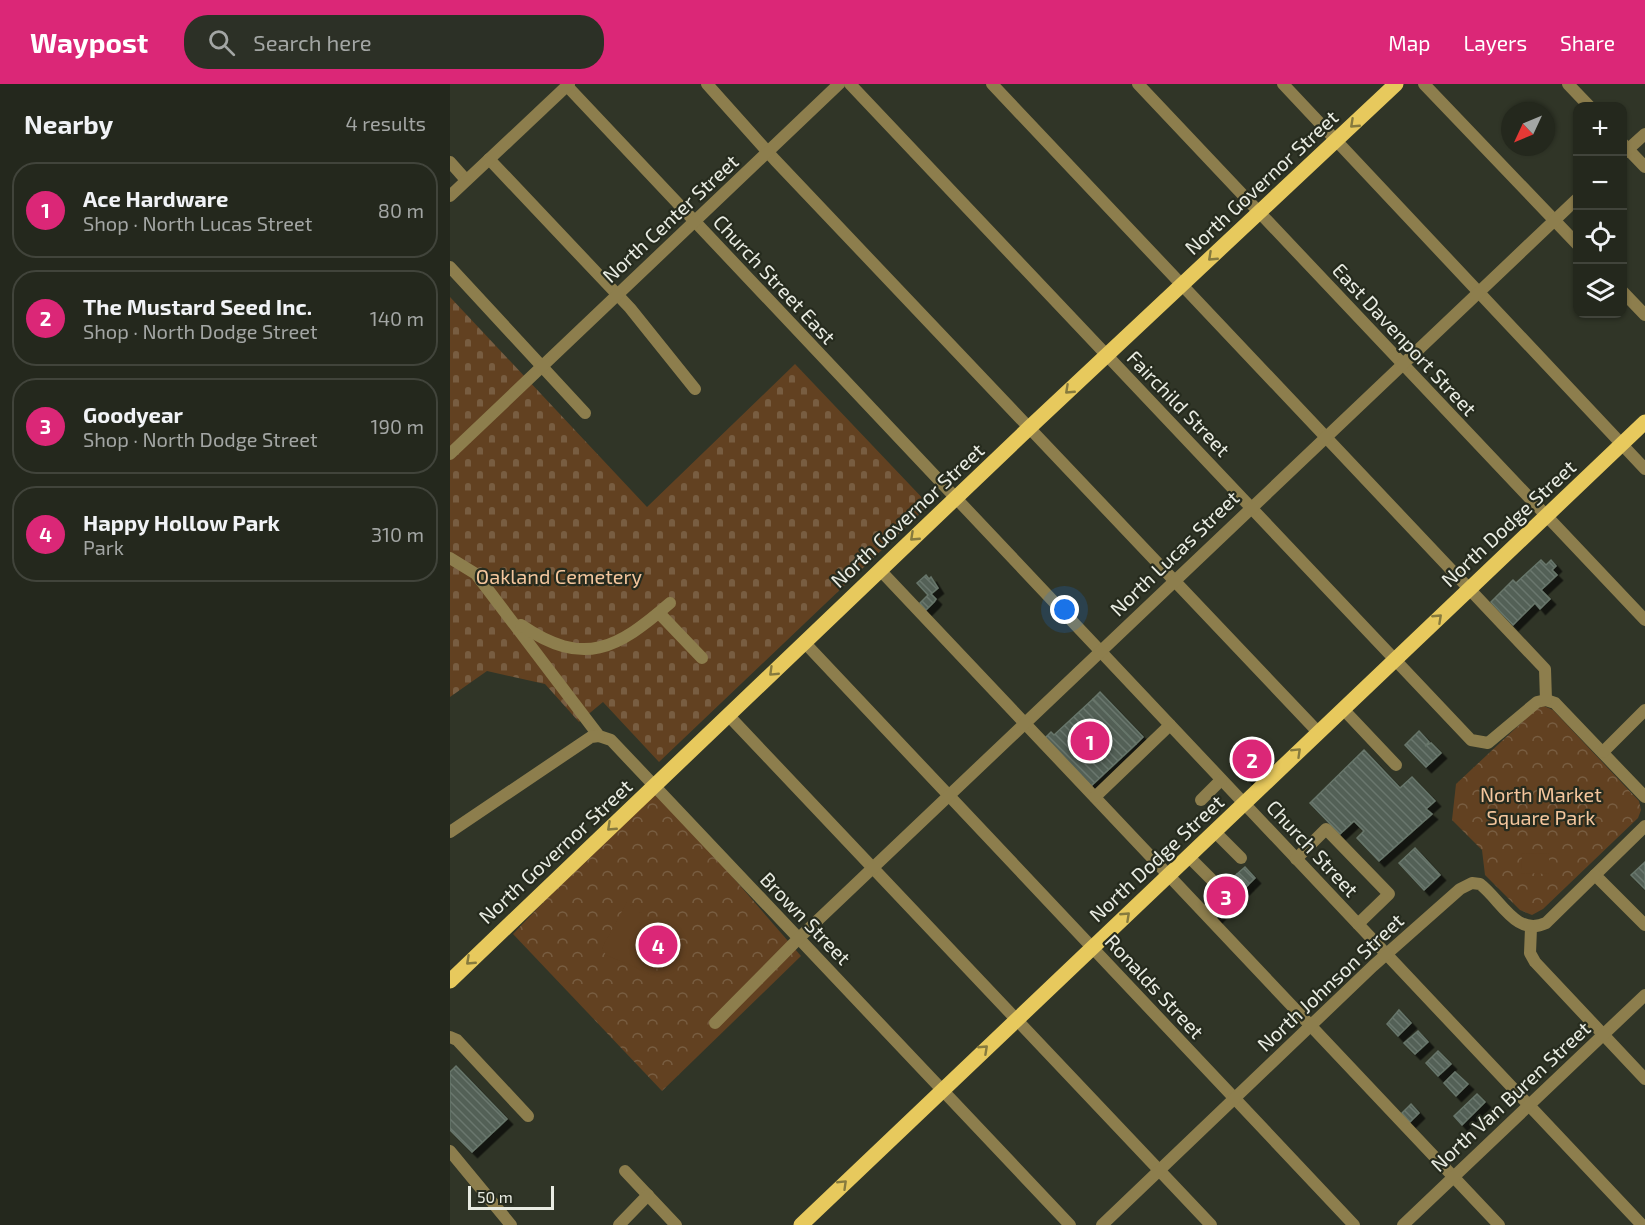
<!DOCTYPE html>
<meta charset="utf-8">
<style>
:root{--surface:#24281d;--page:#2c3026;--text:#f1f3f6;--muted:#a3a6a4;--line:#41443b;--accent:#db2777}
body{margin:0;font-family:"Exo 2",sans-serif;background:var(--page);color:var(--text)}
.controls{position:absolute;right:18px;top:18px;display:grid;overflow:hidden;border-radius:12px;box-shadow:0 2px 4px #0004}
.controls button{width:54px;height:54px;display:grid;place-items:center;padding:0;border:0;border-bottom:2px solid var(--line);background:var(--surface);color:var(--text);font:30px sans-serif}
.compass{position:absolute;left:1051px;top:18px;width:54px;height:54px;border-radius:50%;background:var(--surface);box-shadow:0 2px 4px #0004;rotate:226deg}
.scale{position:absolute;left:18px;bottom:15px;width:86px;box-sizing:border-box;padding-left:6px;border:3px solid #e9ece3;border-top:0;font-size:16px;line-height:21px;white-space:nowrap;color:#e9ece3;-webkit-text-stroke:4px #262b1e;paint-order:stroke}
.you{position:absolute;left:615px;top:526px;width:21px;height:21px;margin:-15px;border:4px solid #fff;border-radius:50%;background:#1a73e8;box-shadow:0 0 0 9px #1a73e833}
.badge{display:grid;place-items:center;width:39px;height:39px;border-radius:50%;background:var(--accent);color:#fff;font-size:20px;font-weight:700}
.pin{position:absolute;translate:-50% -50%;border:3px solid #fff;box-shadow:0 2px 6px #0006}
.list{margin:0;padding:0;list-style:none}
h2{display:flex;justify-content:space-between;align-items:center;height:78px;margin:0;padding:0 24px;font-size:26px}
h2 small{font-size:20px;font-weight:400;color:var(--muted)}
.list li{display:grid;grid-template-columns:39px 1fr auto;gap:18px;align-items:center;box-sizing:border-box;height:96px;margin:0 12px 12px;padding:0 12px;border:2px solid var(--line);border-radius:24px}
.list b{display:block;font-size:22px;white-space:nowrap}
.list p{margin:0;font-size:20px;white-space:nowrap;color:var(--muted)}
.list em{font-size:20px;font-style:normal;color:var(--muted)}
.icon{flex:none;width:33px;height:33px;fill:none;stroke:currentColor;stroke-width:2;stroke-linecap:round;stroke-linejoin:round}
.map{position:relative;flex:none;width:1195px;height:1141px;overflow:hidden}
header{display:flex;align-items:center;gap:36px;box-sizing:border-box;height:84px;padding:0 30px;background:var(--accent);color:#fff}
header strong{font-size:28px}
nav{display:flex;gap:33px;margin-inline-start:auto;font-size:21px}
.search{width:420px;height:54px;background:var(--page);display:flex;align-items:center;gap:15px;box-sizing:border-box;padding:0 21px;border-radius:24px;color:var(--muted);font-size:22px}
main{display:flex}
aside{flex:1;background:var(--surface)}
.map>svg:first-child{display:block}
.forest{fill:url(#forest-crowns)}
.cemetery{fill:url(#cemetery-stones)}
.garden{fill:#624121}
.building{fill:url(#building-back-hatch);stroke:#67766b;stroke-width:1.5;filter:url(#shadow)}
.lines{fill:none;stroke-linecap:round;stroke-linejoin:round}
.minor{stroke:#8d7e4d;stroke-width:12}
.major{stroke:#e7c95d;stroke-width:15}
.oneway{stroke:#867a3e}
.labels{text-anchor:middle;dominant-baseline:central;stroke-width:4.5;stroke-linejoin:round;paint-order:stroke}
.street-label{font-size:20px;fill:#e9ece3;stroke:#262b1e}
.park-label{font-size:20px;fill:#f4c69d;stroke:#262b1e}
</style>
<header>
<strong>Waypost</strong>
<div class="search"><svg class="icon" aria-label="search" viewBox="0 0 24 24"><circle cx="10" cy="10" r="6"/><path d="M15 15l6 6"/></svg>Search here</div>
<nav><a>Map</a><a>Layers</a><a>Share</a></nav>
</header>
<main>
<aside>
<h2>Nearby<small>4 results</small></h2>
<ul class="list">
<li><span class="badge">1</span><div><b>Ace Hardware</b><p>Shop · North Lucas Street</p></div><em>80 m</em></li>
<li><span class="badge">2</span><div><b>The Mustard Seed Inc.</b><p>Shop · North Dodge Street</p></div><em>140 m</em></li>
<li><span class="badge">3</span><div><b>Goodyear</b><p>Shop · North Dodge Street</p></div><em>190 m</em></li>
<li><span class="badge">4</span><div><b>Happy Hollow Park</b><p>Park</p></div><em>310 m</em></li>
</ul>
</aside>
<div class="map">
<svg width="1195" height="1141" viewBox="0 0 1195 1141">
<defs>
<pattern id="forest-crowns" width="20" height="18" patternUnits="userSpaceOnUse" patternTransform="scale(1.5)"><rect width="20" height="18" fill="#624121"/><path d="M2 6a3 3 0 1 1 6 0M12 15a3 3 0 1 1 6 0" fill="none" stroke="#785d41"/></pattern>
<pattern id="cemetery-stones" width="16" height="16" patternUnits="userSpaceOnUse" patternTransform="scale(1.5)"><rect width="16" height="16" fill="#624121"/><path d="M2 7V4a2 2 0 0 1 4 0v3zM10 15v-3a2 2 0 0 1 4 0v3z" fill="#785d41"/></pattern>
<pattern id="building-back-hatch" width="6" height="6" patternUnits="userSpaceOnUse" patternTransform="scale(1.5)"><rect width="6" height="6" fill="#526056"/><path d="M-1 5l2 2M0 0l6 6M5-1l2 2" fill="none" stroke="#6b776e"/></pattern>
<filter id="shadow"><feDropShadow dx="5.5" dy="5.5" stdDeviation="0" flood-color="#0009"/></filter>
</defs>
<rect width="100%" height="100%" fill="#303527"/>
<g class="forest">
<polygon points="1094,622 1103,626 1189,717 1191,726 1188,734 1093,825 1082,831 1070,826 1035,791 1032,766 1002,736 1006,700 1086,625"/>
<polygon points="204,702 351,872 212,1007 63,850"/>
</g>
<polygon class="cemetery" points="0,213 197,423 345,280 479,421 209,678 153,618 129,638 95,600 37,587 0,613"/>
<g class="garden">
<polygon points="1072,769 1099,770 1099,790 1071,789"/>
<path d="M177,818L213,846C215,863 212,877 203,891L156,871L152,864Z"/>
</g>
<g class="building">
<polygon points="1091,476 1096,481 1101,476 1106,482 1102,486 1107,491 1091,506 1100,515 1090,525 1085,519 1063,541 1041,518 1063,496 1066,499"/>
<polygon points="476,491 479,495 481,493 488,504 481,510 486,515 484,518 476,526 470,519 478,511 467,499"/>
<polygon points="650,608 693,653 686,660 643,615"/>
<polygon points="643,615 686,660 641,702 595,654 601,648 604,651"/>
<polygon points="969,647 979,658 975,662 981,659 991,669 976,683 955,661"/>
<polygon points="803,662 808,667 812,664 819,671 797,695 785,680"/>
<polygon points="914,666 950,704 962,693 985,717 976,725 982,730 929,777 907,754 914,747 904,737 890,750 860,719"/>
<polygon points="965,764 990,791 974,806 949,779"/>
<polygon points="1195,778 1195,805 1181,791"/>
<polygon points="795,783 805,794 798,801 787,790"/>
<polygon points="787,790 798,801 765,835 754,822"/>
<polygon points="949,926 961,939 948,952 937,940"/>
<polygon points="968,947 978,958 965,970 954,959"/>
<polygon points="988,967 1001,980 988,992 976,979"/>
<polygon points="6,982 57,1035 22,1068 0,1046 0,988"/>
<polygon points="1005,988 1018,1000 1006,1012 994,999"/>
<polygon points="1027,1010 1035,1018 1012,1041 1004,1032"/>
<polygon points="961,1020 969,1029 960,1038 952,1029"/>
</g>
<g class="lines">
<g class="minor">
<polyline points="257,0 325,76 868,648"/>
<polyline points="400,0 1021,656 1038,659 1087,618 1096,616 1105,619 1195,713"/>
<polyline points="542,0 1095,585 1096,616"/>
<polyline points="688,0 1195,536"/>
<polyline points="833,0 1195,385"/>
<polyline points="974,0 1128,161"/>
<polyline points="1118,0 1139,22"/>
<polyline points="117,2 1192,1141"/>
<polyline points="1172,59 1195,83"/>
<polyline points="1174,69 1195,50"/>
<polyline points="39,75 180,224 245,305"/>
<polyline points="0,78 16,96"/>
<polyline points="0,112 119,0"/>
<polyline points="0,183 135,329"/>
<polyline points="1172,207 1195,231"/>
<polyline points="0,370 389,0"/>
<polyline points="0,474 26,490 149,652 161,656 620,1141"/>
<polyline points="430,486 1049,1141"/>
<polyline points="209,529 252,574"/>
<path d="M71,541C134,584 167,565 220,519"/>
<polyline points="354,558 904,1141"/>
<polyline points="893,625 946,681"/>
<polyline points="278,631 761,1141"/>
<polyline points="1153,668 1195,626"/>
<polyline points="645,713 720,641"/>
<polyline points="751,716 771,696"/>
<polyline points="1195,742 1145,791 1195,841"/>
<polyline points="0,748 141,653 149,652"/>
<polyline points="765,748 791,774"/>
<polyline points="739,773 765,799"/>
<polyline points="846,775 876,745 939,810 908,840"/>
<polyline points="1081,844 1080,869 1085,878 1195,995"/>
<polyline points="265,939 349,854 1128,114"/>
<polyline points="0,953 7,956 78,1032"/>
<polyline points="0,1067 61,1141"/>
<polyline points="175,1087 226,1141"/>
<polyline points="169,1141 198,1111"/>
<path d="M652,1141L923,882L1010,805L1022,799L1030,800C1051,816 1066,853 1096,839L1145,791"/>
<polyline points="953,1141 1195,911"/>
</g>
<g class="major">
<polyline points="0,897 579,344 946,0"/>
<polyline points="351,1141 1195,338"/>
</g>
</g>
<defs><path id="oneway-chevron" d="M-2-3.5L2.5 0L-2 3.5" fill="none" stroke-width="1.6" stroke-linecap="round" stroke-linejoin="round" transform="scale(1.5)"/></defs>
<g class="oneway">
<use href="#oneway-chevron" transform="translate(904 40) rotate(137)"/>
<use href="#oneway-chevron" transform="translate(762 173) rotate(137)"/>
<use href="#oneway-chevron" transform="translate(619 306) rotate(137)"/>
<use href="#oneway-chevron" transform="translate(464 453) rotate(137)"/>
<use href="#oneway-chevron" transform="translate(988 534) rotate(-43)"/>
<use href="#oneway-chevron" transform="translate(323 588) rotate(136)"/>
<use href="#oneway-chevron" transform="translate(847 668) rotate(-44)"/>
<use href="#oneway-chevron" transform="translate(161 743) rotate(137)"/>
<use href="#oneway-chevron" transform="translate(676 832) rotate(-43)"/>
<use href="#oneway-chevron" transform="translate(20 877) rotate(137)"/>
<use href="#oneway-chevron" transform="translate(534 965) rotate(-43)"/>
<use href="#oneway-chevron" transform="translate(393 1100) rotate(-44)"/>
</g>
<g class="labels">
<g class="street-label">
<text transform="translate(811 98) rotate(-43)">North Governor Street</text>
<text transform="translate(220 134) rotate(-43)">North Center Street</text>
<text transform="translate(325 195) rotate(47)">Church Street East</text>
<text transform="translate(955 255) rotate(47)">East Davenport Street</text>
<text transform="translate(729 319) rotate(46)">Fairchild Street</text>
<text transform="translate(457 431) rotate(-43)">North Governor Street</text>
<text transform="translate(1058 439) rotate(-43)">North Dodge Street</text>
<text transform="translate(724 469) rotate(-44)">North Lucas Street</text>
<text transform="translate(863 764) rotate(47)">Church Street</text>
<text transform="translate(105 767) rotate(-43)">North Governor Street</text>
<text transform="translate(706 774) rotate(-43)">North Dodge Street</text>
<text transform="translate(356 834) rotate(46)">Brown Street</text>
<text transform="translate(880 898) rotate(-43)">North Johnson Street</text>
<text transform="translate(705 902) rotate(47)">Ronalds Street</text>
<text transform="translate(1060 1012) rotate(-43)">North Van Buren Street</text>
</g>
<g class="park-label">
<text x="109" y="492">Oakland Cemetery</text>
<text x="1091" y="710">North Market<tspan x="1091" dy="23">Square Park</tspan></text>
</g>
</g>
</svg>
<div class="controls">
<button>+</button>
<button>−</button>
<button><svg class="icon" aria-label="locate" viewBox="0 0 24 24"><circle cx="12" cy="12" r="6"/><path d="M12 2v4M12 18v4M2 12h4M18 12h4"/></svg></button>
<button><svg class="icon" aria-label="layers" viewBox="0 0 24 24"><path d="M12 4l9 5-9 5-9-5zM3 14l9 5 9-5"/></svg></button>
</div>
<svg class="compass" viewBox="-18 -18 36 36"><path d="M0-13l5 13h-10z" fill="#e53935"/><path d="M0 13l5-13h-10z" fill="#a3a6a4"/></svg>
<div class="scale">50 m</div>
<div class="you"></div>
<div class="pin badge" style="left:640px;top:657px">1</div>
<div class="pin badge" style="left:802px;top:675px">2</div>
<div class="pin badge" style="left:776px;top:812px">3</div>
<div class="pin badge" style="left:208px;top:861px">4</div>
</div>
</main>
